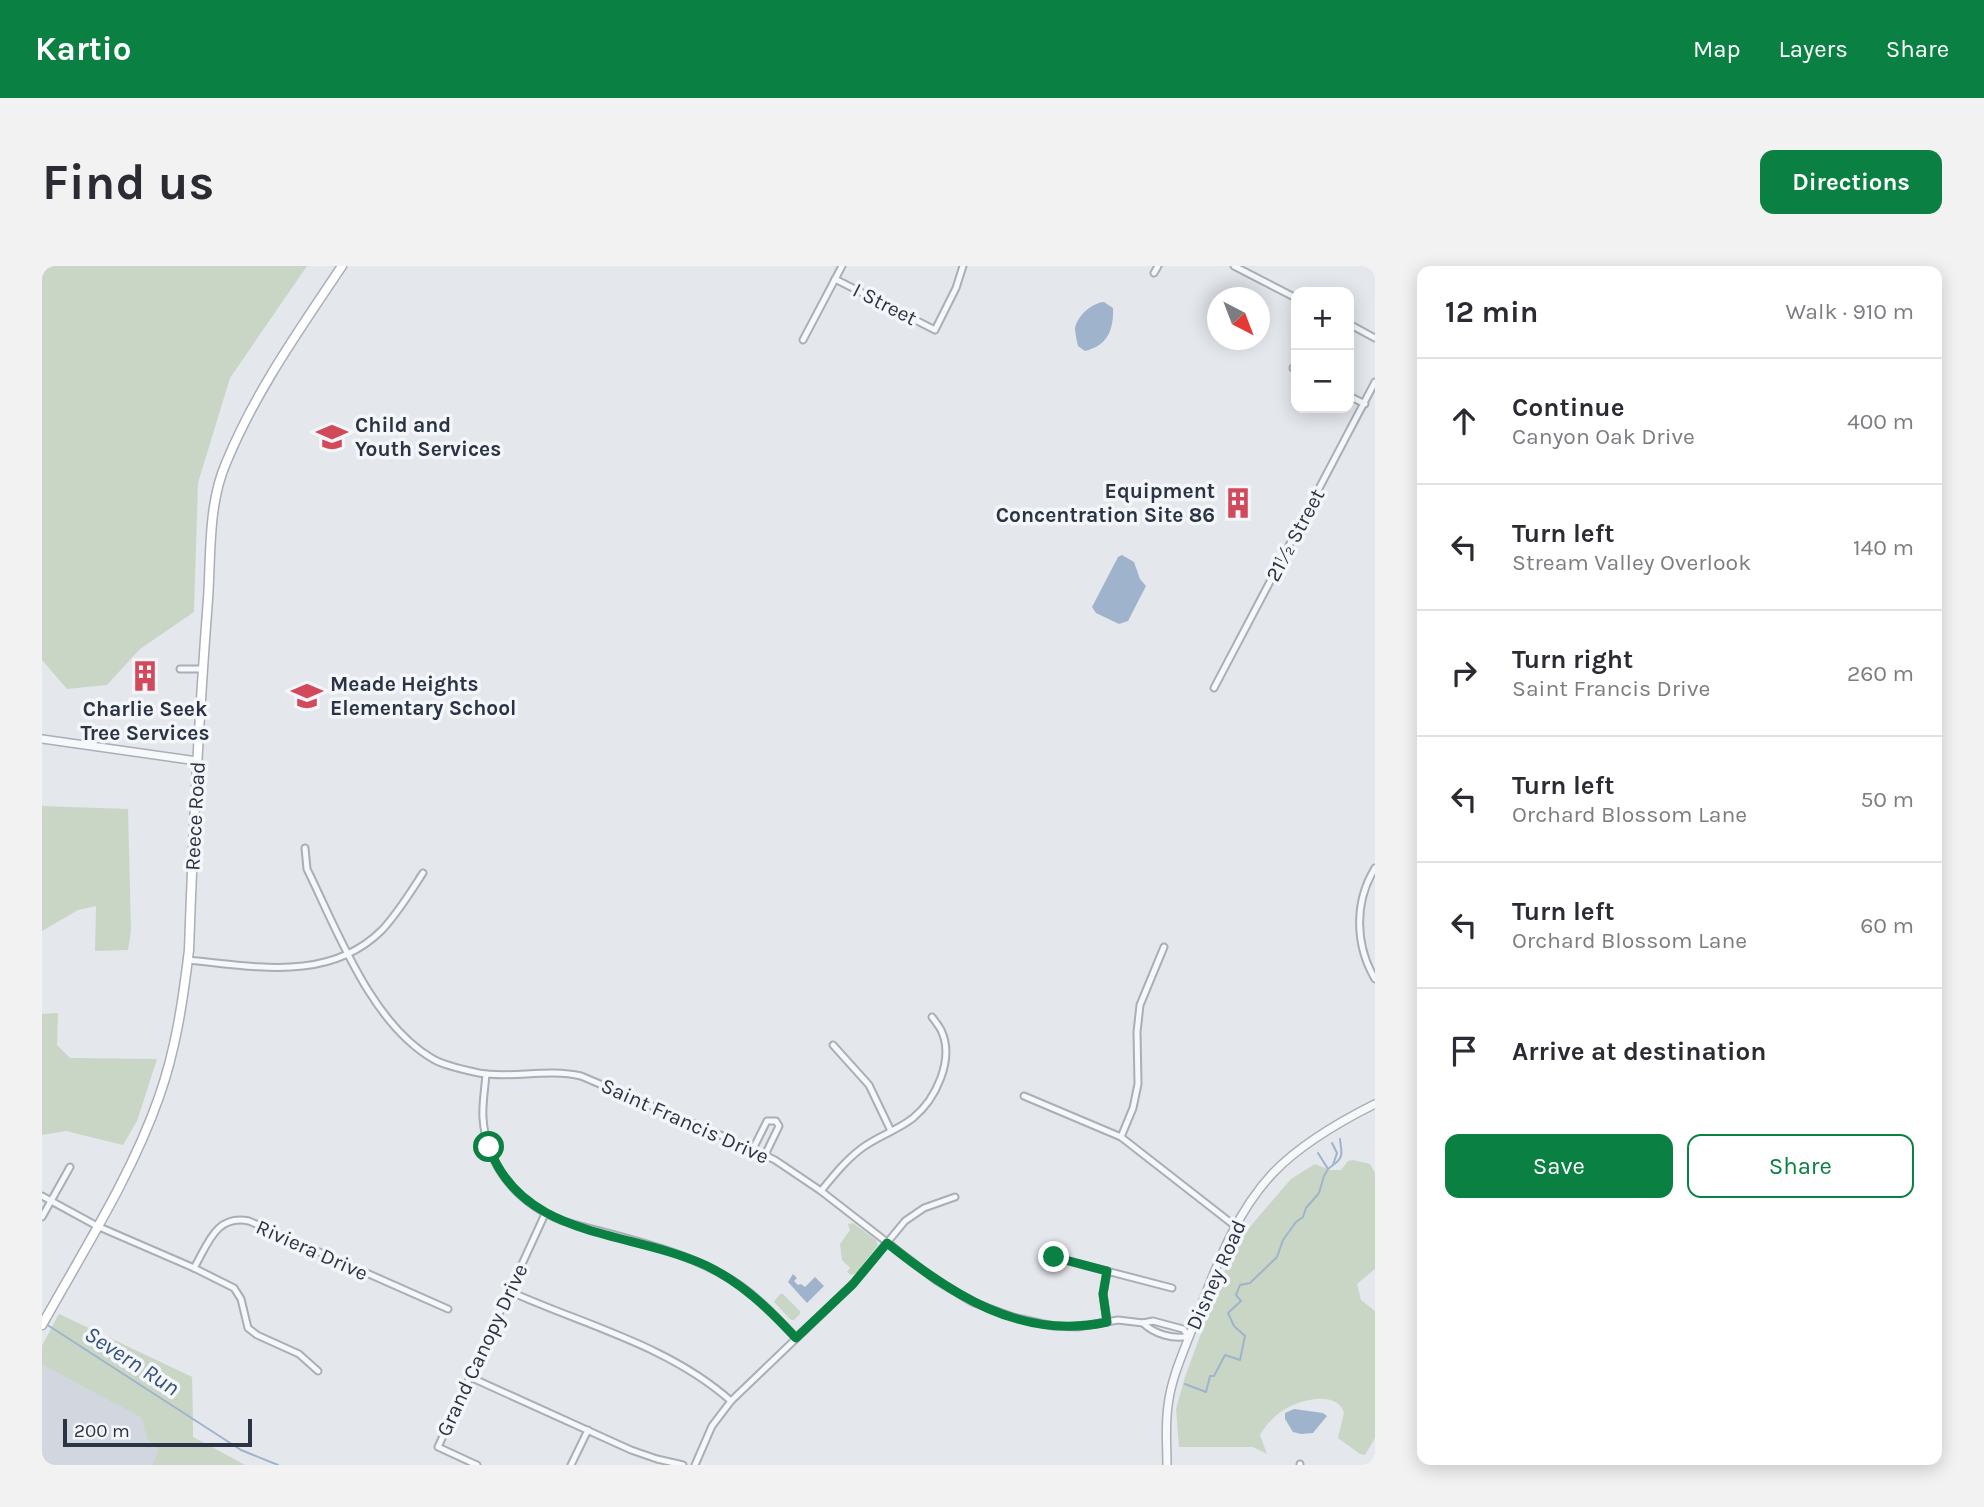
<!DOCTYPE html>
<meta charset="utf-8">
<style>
:root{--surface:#fff;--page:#f2f2f3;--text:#2b2b33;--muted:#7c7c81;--line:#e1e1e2;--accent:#0b8043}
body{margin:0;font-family:Karla,sans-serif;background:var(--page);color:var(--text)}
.controls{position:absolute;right:21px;top:21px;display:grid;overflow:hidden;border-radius:14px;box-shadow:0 4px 18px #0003}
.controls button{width:63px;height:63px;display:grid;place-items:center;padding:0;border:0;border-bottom:2px solid var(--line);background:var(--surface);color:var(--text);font:35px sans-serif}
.compass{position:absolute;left:1165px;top:21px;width:63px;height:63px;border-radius:50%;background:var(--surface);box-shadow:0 4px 18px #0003;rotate:138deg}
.scale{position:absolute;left:21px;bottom:18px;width:189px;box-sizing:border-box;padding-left:7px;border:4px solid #2b3445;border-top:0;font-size:19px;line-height:24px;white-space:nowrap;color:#2b3445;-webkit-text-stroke:5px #f4f6f9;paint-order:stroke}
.stop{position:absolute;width:21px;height:21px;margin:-16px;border:5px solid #0b8043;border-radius:50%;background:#fff}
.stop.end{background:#0b8043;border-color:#fff;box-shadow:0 2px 7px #0008}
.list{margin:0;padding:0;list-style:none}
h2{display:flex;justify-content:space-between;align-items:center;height:91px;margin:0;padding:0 28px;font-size:30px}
h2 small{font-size:23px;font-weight:400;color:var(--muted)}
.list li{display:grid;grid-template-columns:46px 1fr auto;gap:21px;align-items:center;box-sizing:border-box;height:126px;padding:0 28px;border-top:2px solid var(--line)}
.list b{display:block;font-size:26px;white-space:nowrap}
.list p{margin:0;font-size:23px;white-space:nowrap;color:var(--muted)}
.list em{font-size:23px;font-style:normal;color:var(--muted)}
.actions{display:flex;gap:14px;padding:21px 28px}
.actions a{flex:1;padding:16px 0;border:2px solid var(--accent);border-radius:14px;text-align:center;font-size:24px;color:var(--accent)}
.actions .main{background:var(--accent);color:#fff}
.icon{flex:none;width:38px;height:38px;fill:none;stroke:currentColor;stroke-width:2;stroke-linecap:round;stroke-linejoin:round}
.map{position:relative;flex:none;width:1333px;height:1199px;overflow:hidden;border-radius:14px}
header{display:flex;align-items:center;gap:42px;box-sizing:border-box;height:98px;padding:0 35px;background:var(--accent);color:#fff}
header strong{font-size:33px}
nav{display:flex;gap:38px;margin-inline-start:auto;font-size:24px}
.intro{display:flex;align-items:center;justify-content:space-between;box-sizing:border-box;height:168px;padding:0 42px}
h1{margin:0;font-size:49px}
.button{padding:18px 32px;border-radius:14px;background:var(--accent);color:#fff;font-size:24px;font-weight:700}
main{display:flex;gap:42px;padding:0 42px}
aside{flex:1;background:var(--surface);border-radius:14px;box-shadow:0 4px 18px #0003}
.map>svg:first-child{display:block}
.built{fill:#d2d6de}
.green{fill:#c9d6c5}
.water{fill:#9fb4cc}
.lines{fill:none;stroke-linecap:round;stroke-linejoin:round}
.stream{stroke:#9fb4cc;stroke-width:2}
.minor-casing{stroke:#a9aeb7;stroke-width:9}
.tertiary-casing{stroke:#a9aeb7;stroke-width:10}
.secondary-casing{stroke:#a9aeb7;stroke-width:11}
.minor{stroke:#f7f8fa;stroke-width:5}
.tertiary{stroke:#f7f8fa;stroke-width:7}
.secondary{stroke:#fff;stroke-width:8}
.route{stroke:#0b8043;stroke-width:9}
.labels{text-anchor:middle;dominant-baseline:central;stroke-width:7;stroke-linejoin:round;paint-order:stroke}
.street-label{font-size:21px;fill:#2b3445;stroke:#f4f6f9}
.poi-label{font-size:21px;font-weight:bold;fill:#2b3445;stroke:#f4f6f9;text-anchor:start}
.water-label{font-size:23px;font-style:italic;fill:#34527a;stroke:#f4f6f9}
</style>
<header>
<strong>Kartio</strong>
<nav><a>Map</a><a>Layers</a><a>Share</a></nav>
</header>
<div class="intro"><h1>Find us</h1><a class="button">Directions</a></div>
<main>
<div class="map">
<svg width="1333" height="1199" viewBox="0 0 1333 1199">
<rect width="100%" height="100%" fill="#e4e7ec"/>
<polygon class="built" points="17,1048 150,1111 151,1171 203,1199 0,1199 0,1080"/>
<g class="green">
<polygon points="0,0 265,0 188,112 156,217 152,346 98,383 65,419 25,423 0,394"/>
<polygon points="0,540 86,543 89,665 86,684 53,685 54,640 36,644 0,665"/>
<polygon points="16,747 15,779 28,792 115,793 95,855 81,879 24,865 0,869 0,748"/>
<path d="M1311,894L1328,898L1333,907V1003L1315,1018L1319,1034L1333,1045V1172L1323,1189L1318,1188L1296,1172L1302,1147C1296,1125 1262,1133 1247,1141C1236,1146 1224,1158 1218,1169L1225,1188L1211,1181H1137L1134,1143L1143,1111L1179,1013L1198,974L1212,956L1249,913L1273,898L1288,904H1299L1306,895Z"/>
<polygon points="811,957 834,974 836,979 815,1007 809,1009 805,1006 808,1002 800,994 798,978 808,964 806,958"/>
<polygon points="738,1028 741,1028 758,1045 758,1048 752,1054 749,1054 732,1036"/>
<polygon points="17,1048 150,1111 151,1171 203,1199 110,1199 117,1184 105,1172 100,1152 0,1098 0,1080"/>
</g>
<g class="water">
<path d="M1062,36L1071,42C1072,64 1065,80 1043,85L1036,80C1035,75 1033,67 1033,62C1036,49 1050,37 1062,36Z"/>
<polygon points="1080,289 1092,296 1098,313 1104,320 1086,355 1077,358 1054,347 1050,341 1076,291"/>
<polygon points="751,1008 755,1012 752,1015 756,1019 759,1018 763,1021 773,1011 782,1020 765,1037 746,1016"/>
<polygon points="1252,1143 1281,1147 1285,1150 1271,1167 1259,1168 1251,1166 1243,1153 1243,1147"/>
</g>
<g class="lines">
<g class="stream">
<path d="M1291,899C1303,891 1299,885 1298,873"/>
<polyline points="1286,903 1291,899 1295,887 1290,877"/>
<polyline points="4,1058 199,1184 236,1199"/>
<polyline points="1143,1118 1164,1126 1168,1110 1172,1110 1183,1089 1198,1094 1203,1070 1192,1060 1186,1047 1199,1035 1194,1029 1198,1019 1208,1017 1235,991 1241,974 1254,956 1261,951 1264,942 1277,927 1282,910 1286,903 1276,887"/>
</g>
<defs>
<g id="minor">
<polyline points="1192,0 1254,32"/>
<polyline points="1112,7 1116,0"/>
<polyline points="793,13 893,64 914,22 921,0"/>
<polyline points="1307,58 1333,72"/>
<polyline points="761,74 800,0"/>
<polyline points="1251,102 1254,104"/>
<polyline points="1307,130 1323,138"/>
<polyline points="138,403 160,403"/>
<polyline points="1172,422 1333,116"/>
<path d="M263,582L265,603C296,666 329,757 391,793C403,800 423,804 437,807C470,813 505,802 539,810L704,880L733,894L779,925L895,1015L930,1036L971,1051L1011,1060L1036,1061L1076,1054L1101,1057L1111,1055L1141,1063L1147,1070"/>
<path d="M1333,602C1312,636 1313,679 1333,713"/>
<path d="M145,694C212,700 287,717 340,664C356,647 368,627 381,607"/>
<polyline points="791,779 827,819 849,865"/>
<path d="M444,808C443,822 440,838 441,852C444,901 477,938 521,955C580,972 647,984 699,1020C720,1035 737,1054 754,1072"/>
<polyline points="982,830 1079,871 1193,960"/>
<polyline points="1079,871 1091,842 1096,818 1095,766 1098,739 1122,681"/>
<polyline points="711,883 725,855 734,855 737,860 723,889"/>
<path d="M779,925C792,909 804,894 820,882C836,870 856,864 871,852C894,833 913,793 899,764C897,760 893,755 890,751"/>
<polyline points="0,930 55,960 152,1002 192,1022 199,1033 206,1062 215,1069 257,1088 276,1105"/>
<polyline points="0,951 28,901"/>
<polyline points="1011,991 1130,1022"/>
<path d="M152,1002C166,978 174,948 207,955L406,1043"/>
<path d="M467,1025C542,1059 626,1079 689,1135"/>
<polyline points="1065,1056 1061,1028 1065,1005"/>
<path d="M1101,1057C1112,1068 1132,1074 1147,1070"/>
<polyline points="428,1111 589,1184 615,1193 641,1199"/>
<polyline points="435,1199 396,1181 503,948"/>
<polyline points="529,1199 546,1164"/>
<polyline points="653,1199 670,1160 689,1135 811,1018 863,955 882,942 913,931"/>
<polyline points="1258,1199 1258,1198"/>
</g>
<g id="tertiary">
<polyline points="0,473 155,495"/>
<path d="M1125,1199C1125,1179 1123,1160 1126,1140C1129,1112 1142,1085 1152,1058C1173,1004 1191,950 1231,907C1259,878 1297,856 1333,838"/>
</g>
<path id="secondary" d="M0,1059C41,985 89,911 117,831C134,783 141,734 147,684C151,567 157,450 166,333C169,289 166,238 184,197C213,126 258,63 300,0"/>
</defs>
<use href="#minor" class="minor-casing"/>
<use href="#tertiary" class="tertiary-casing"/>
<use href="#secondary" class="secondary-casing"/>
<use href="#minor" class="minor"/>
<use href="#tertiary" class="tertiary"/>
<use href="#secondary" class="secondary"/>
</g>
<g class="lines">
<path class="route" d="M447,881C480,973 586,964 663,999C699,1016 727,1043 754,1072L811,1018L845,977C909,1028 979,1075 1065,1056L1061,1028L1065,1005L1012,991"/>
</g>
<defs>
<symbol id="school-bare" viewBox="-9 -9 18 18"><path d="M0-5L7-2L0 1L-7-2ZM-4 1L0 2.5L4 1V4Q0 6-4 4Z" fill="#d1495b" stroke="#f4f6f9" stroke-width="2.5" paint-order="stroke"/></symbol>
<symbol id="building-bare" viewBox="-9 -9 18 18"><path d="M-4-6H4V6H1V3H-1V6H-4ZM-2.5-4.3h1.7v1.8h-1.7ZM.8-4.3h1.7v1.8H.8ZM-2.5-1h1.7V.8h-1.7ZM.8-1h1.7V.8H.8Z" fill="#d1495b" stroke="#f4f6f9" stroke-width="2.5" paint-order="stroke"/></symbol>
</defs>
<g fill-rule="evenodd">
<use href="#school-bare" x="268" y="149" width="44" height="44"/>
<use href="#building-bare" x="1174" y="215" width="44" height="44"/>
<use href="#building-bare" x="81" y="388" width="44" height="44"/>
<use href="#school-bare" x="243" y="408" width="44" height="44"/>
</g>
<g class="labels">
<g class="street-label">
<text transform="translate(843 38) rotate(27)">I Street</text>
<text transform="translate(1253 269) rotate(-62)">21½ Street</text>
<text transform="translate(153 550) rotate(-87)">Reece Road</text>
<text transform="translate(643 855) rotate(24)">Saint Francis Drive</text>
<text transform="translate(270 984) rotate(24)">Riviera Drive</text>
<text transform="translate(1174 1009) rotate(-66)">Disney Road</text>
<text transform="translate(440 1084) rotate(-65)">Grand Canopy Drive</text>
</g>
<g class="poi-label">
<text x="313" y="159">Child and<tspan x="313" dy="24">Youth Services</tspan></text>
<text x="1173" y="225" text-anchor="end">Equipment<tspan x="1173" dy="24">Concentration Site 86</tspan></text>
<text x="288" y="418">Meade Heights<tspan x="288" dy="24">Elementary School</tspan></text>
<text x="103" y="443" text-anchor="middle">Charlie Seek<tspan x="103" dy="24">Tree Services</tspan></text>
</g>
<g class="water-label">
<text transform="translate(90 1095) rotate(33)">Severn Run</text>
</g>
</g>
</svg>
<div class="controls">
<button>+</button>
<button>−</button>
</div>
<svg class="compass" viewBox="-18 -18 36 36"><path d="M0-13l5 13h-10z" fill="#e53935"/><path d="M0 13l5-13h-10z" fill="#7c7c81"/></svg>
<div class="scale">200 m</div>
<div class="stop" style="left:447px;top:881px"></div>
<div class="stop end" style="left:1012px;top:991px"></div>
</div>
<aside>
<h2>12 min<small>Walk · 910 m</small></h2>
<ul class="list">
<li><svg class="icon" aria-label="ahead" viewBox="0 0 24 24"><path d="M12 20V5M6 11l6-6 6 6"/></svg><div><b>Continue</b><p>Canyon Oak Drive</p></div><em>400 m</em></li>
<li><svg class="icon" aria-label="left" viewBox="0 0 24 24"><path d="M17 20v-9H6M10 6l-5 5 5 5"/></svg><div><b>Turn left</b><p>Stream Valley Overlook</p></div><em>140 m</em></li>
<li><svg class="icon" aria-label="right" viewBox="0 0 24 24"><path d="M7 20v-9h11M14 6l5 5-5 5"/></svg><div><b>Turn right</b><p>Saint Francis Drive</p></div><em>260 m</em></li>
<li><svg class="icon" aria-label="left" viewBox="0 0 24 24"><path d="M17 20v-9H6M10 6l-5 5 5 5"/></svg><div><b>Turn left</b><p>Orchard Blossom Lane</p></div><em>50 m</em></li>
<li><svg class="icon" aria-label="left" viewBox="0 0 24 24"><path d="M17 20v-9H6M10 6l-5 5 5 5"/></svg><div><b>Turn left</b><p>Orchard Blossom Lane</p></div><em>60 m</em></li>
<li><svg class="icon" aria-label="arrive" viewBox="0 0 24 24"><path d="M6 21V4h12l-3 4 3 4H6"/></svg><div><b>Arrive at destination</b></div></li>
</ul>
<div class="actions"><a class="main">Save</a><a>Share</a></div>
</aside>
</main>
